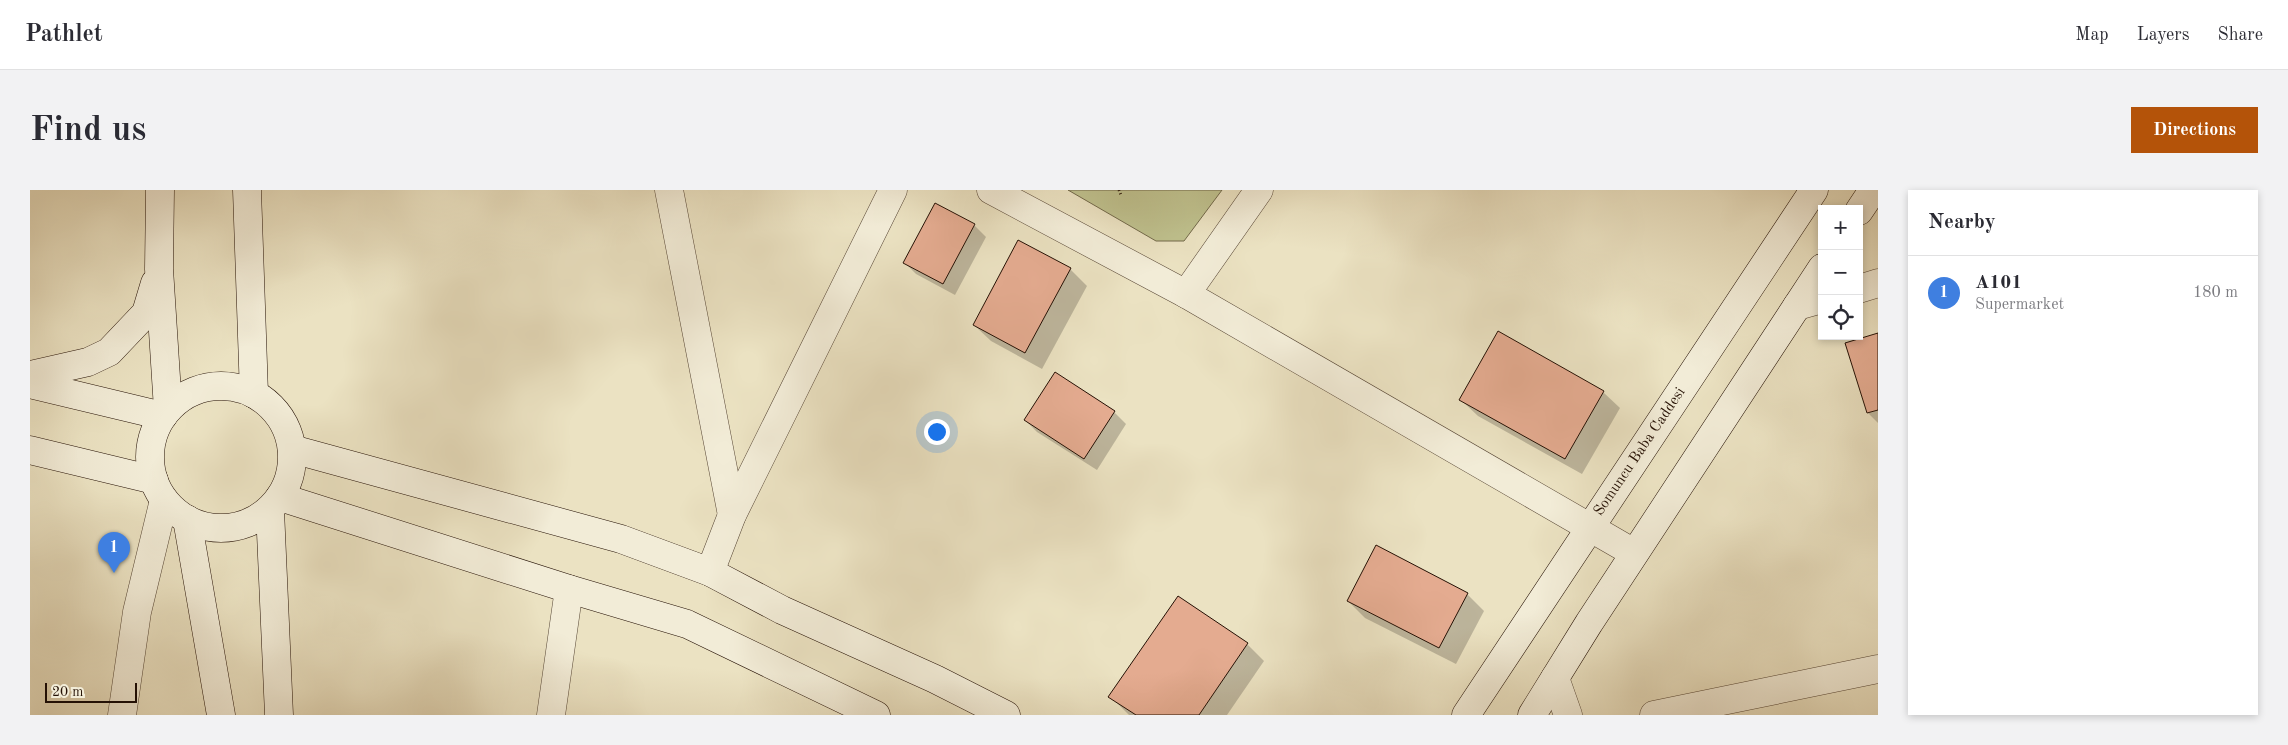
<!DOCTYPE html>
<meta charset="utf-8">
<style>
:root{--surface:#fff;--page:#f2f2f3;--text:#2b2b33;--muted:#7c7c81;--line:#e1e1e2;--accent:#b45309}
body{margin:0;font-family:"Old Standard TT",serif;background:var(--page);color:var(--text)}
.controls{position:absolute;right:15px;top:15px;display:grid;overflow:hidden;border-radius:0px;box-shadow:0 2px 8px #0003}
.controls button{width:45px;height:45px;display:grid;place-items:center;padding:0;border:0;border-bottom:1px solid var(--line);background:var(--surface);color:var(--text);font:25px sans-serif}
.scale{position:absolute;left:15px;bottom:12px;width:92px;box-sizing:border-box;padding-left:5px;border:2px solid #251105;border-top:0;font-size:14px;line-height:18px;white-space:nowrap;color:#251105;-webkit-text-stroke:4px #f2ecd7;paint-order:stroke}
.you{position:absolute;left:906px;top:241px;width:18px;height:18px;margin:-12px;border:4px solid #fff;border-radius:50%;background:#1a73e8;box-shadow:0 0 0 8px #1a73e833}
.badge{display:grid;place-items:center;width:32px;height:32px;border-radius:50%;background:var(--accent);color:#fff;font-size:16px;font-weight:700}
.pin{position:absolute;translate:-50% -41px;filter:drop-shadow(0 1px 2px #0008)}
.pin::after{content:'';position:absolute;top:26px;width:18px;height:15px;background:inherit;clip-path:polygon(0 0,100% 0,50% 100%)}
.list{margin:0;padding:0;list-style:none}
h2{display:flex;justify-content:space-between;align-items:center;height:65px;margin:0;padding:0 20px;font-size:21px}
h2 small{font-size:16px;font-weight:400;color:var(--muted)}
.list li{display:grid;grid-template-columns:32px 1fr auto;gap:15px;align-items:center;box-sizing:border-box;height:75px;padding:0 20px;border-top:1px solid var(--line)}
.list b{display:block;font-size:19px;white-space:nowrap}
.list p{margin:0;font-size:16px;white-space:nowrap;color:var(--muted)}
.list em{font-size:16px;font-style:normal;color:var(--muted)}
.icon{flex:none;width:28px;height:28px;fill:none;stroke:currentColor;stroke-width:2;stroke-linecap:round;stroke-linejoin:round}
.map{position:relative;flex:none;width:1848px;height:525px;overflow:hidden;border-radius:0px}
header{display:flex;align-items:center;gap:30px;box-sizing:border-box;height:70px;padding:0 25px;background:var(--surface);border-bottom:1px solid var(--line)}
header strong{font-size:24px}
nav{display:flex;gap:28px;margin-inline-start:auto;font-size:18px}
.intro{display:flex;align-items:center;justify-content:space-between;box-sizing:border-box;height:120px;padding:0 30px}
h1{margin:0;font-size:35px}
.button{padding:12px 22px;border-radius:0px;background:var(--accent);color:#fff;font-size:18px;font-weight:700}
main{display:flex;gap:30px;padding:0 30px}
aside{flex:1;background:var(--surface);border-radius:0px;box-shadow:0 2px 8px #0003}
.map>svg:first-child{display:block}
.green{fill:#bfc18e;stroke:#72694a}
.shadow{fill:#0003}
.building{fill:#e4ab90;stroke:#251105}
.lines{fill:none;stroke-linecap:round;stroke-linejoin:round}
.street-casing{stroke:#564534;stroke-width:29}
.secondary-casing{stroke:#251105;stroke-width:29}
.path{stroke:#251105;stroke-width:3;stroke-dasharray:1 2.5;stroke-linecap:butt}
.street{stroke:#f2ecd7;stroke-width:28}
.secondary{stroke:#f2ecd7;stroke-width:28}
.labels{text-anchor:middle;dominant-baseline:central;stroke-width:4.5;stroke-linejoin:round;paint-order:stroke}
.street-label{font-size:15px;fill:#251105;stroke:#f2ecd7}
</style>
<header>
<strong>Pathlet</strong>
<nav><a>Map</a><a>Layers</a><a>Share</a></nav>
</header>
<div class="intro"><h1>Find us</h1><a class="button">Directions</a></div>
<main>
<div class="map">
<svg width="1848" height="525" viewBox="0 0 1848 525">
<rect width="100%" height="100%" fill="#ebe2c2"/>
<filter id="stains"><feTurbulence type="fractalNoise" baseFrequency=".004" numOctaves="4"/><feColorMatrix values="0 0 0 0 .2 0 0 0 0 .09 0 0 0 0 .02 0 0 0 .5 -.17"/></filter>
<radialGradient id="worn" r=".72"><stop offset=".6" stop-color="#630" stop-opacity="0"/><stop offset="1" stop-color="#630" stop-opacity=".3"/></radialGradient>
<polygon class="green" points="1038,0 1192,0 1154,51 1126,51"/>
<g class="shadow">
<polygon points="944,35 956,47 925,105 886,84 874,72"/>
<polygon points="1040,79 1057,96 1012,179 961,151 944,135"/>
<polygon points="1848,144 1848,233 1838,223"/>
<polygon points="1573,202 1590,218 1552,284 1448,226 1431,210"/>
<polygon points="1084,222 1096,234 1067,280 1007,242 995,230"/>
<polygon points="1437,404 1454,421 1426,474 1335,428 1318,411"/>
<polygon points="1217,454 1234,471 1197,525 1099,525 1080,506"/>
</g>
<g class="building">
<polygon points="905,13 945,34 913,94 873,73"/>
<polygon points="988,50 1041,78 995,163 943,135"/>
<polygon points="1468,141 1574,201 1535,269 1429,210"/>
<polygon points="1848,143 1848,220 1837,223 1815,153"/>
<polygon points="1025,182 1085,221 1054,269 994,230"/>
<polygon points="1346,355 1438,403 1409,458 1317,411"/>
<polygon points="1148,406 1218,453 1169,525 1106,525 1078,507"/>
</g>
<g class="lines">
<defs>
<g id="street">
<polyline points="639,0 702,325"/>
<polyline points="961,0 1156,104 1604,363"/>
<polyline points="1829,99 1848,93"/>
<polyline points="1156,104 1229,0"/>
<polyline points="1767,116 1792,109"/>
<polyline points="680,382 702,325 863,0"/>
<polyline points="1525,488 1538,525"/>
<polyline points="92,525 107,422 134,310"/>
<polyline points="521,525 539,399"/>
<polyline points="1624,525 1848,479"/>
</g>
<g id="secondary">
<polyline points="130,0 129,79 138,219"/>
<polyline points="217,0 224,204"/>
<polyline points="1829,21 1843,0"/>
<polyline points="0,185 58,172 79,162 116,123 125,93"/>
<polyline points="0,194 133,226"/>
<circle cx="191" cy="267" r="71"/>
<polyline points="262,259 591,349 680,382 752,420 905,489 976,525"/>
<polyline points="0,260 124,290"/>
<polyline points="250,307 539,399 657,434 846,525"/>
<polyline points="240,320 249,525"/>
<polyline points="157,329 191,525"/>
<polyline points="1436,525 1784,0"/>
<polyline points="1502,525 1559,433 1792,78"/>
</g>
</defs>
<use href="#street" class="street-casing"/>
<use href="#secondary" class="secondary-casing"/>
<polyline class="path" points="1089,0 1091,5"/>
<use href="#street" class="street"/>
<use href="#secondary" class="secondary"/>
</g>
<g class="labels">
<g class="street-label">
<text transform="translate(1610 262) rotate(-56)">Somuncu Baba Caddesi</text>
</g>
</g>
<rect width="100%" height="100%" filter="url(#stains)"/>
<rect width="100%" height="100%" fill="url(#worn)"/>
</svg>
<div class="controls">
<button>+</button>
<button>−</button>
<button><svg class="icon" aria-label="locate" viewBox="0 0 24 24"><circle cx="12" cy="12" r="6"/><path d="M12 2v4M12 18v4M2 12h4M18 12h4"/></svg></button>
</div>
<div class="scale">20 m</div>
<div class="you"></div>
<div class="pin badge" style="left:84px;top:383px;background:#3f7fe0">1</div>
</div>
<aside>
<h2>Nearby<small></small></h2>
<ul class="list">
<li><span class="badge" style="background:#3f7fe0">1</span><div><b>A101</b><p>Supermarket</p></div><em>180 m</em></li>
</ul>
</aside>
</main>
